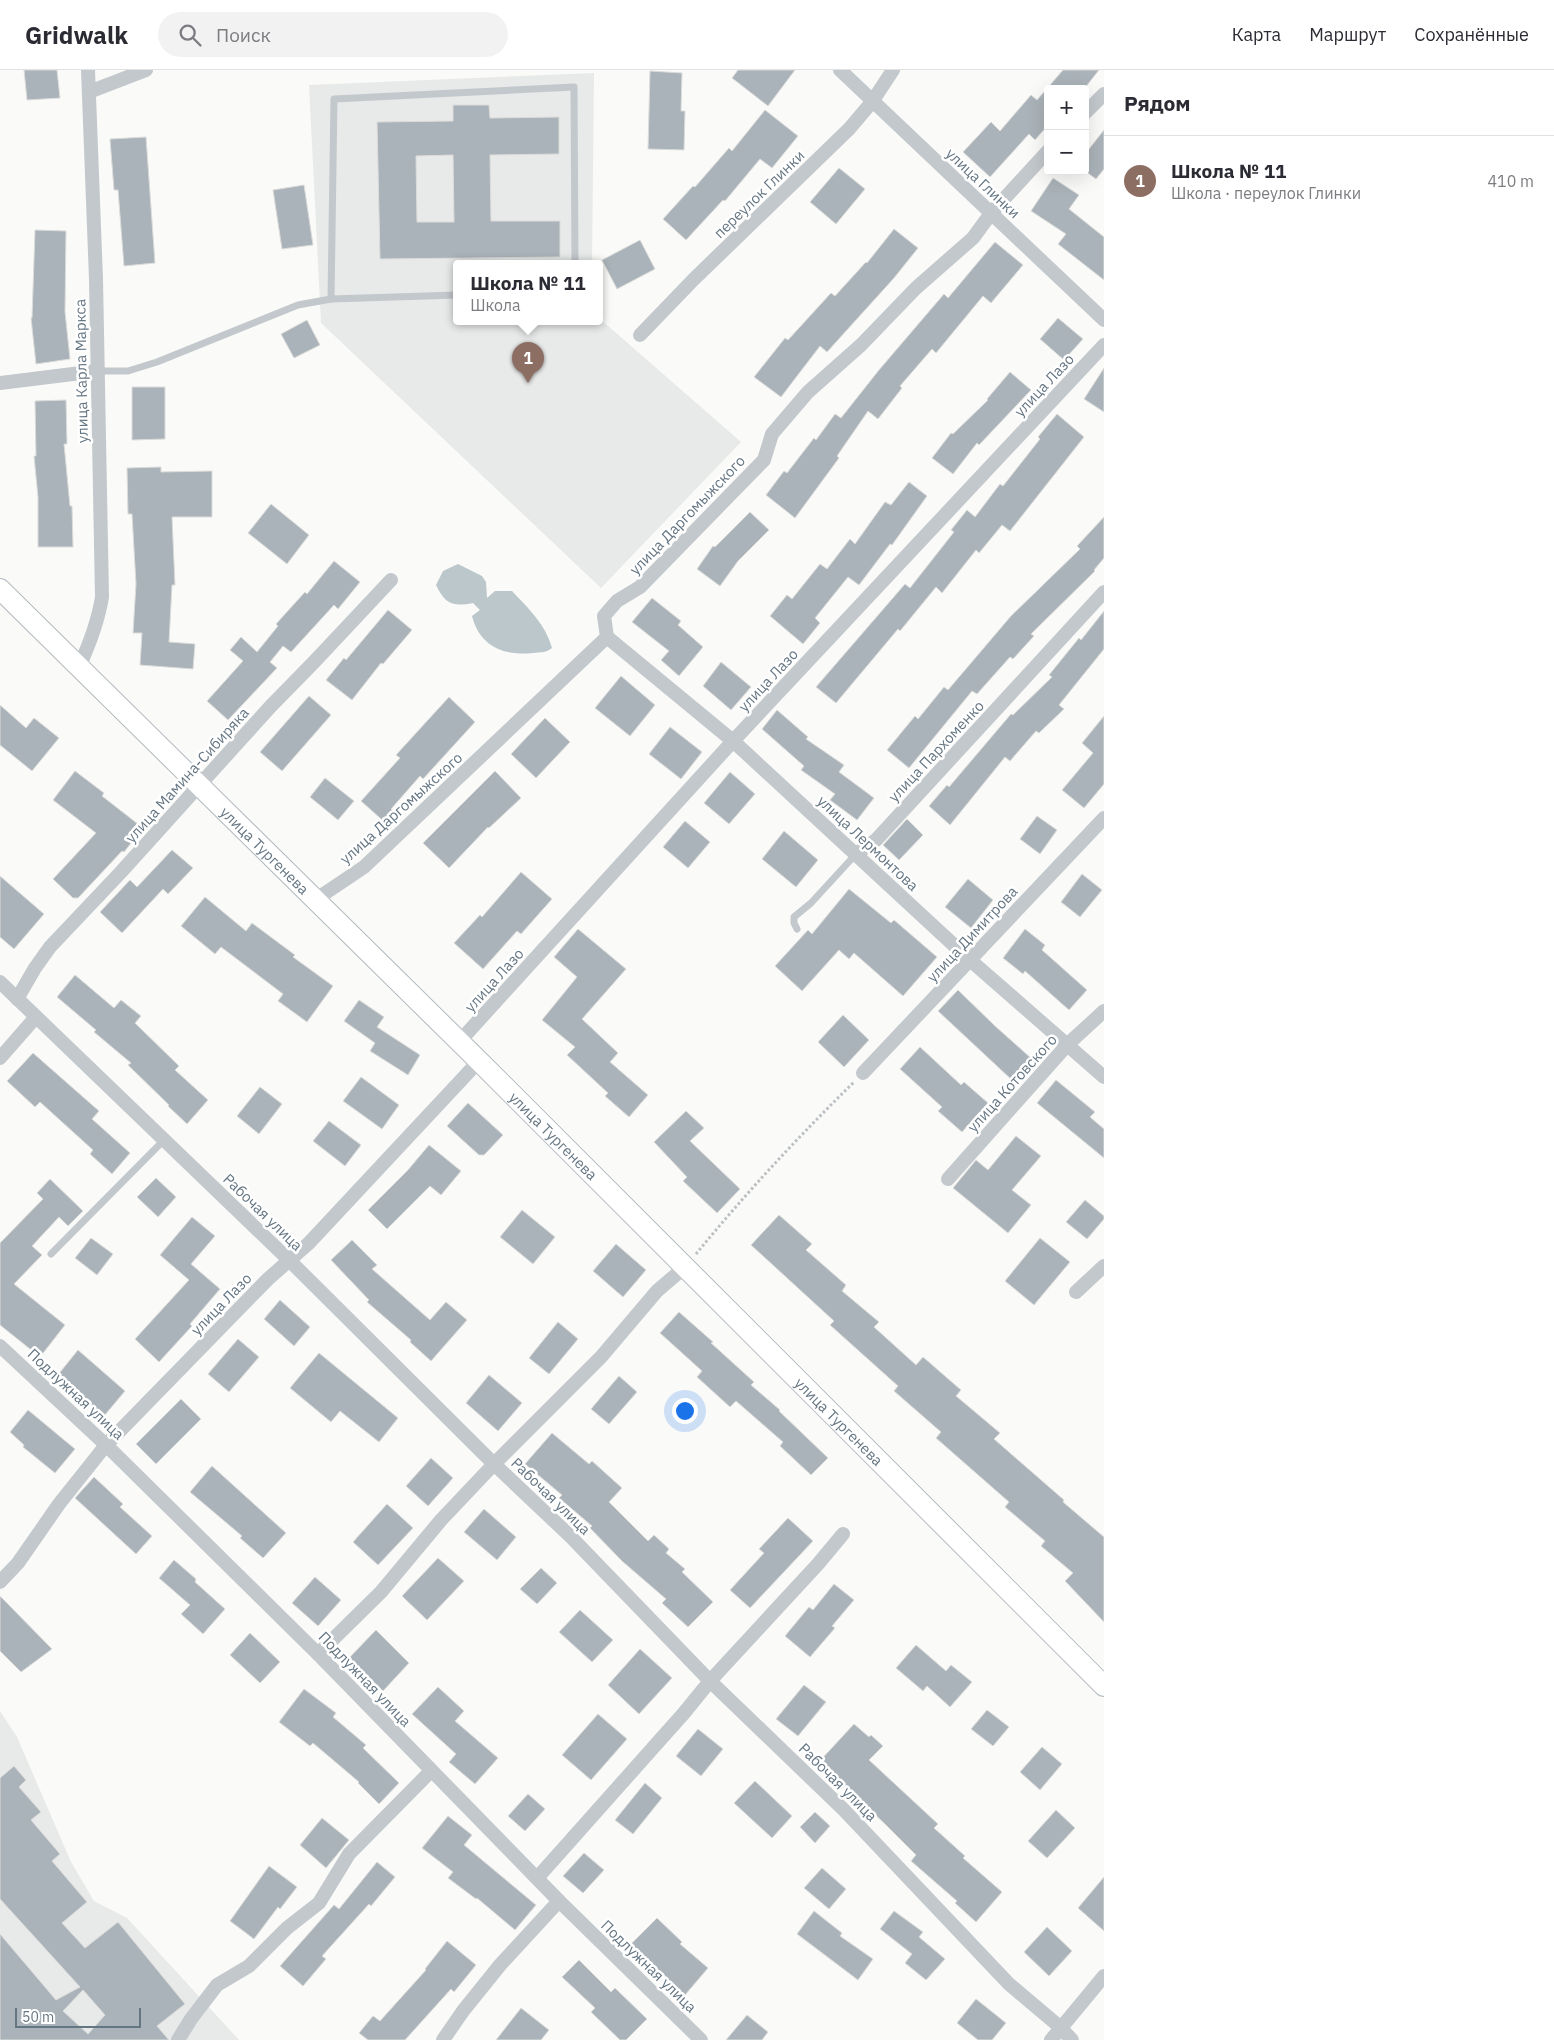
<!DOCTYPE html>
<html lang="ru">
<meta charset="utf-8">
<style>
:root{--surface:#fff;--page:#f2f2f3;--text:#2b2b33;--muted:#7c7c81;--line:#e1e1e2;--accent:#0b8043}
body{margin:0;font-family:"IBM Plex Sans",sans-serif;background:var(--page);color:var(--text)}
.controls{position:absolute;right:15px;top:15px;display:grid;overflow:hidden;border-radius:5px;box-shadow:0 5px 20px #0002}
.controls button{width:45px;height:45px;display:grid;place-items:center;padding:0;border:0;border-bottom:1px solid var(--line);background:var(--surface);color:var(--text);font:25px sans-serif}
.scale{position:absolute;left:15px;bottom:12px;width:126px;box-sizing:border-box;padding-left:5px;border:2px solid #657683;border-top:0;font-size:14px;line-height:18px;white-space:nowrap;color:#657683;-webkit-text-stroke:4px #fff;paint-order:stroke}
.you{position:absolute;left:684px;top:1340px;width:18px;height:18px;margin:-12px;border:4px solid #fff;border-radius:50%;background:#1a73e8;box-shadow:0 0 0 8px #1a73e833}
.badge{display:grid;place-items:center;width:32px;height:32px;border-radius:50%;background:var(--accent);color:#fff;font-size:16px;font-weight:700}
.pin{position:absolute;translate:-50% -41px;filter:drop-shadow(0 1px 2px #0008)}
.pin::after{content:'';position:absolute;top:26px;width:18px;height:15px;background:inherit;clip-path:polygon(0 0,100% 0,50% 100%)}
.popup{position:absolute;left:453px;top:190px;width:150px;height:65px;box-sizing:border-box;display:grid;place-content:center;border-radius:5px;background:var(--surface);filter:drop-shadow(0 1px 4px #0005);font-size:16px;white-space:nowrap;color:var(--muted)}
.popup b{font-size:19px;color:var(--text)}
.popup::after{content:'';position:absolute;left:50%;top:100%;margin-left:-10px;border:10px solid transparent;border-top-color:var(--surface)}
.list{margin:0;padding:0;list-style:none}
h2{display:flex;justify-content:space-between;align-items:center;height:65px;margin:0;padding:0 20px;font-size:21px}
h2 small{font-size:16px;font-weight:400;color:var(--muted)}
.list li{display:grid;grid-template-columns:32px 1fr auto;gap:15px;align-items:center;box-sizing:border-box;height:90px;padding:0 20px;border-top:1px solid var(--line)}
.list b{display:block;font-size:19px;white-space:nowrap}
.list p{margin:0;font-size:16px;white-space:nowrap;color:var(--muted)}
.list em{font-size:16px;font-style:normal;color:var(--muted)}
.icon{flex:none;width:28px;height:28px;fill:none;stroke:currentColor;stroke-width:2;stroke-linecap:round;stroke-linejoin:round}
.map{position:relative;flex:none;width:1104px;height:1970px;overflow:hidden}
header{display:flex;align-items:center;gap:30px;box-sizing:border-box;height:70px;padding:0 25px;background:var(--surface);border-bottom:1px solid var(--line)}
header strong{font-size:24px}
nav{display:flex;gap:28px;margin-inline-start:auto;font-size:18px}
.search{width:350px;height:45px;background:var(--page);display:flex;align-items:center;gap:12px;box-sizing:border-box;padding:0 18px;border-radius:28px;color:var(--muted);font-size:19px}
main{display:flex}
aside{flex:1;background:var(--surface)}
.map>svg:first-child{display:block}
.built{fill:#e8e9e9}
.water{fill:#bbc7cb}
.building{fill:#aab3b9;stroke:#dcdcda;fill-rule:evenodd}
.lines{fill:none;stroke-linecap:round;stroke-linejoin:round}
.secondary-casing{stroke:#b3babf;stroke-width:22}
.path{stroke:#bbbfc2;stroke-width:3;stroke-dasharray:2.5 2.5;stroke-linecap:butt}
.lane{stroke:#c3c8cc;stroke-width:7}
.street{stroke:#c3c8cc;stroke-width:14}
.secondary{stroke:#fff;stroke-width:20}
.labels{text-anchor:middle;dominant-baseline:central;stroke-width:5;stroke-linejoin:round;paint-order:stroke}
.street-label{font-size:15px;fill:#657683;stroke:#fff}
</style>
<header>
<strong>Gridwalk</strong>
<div class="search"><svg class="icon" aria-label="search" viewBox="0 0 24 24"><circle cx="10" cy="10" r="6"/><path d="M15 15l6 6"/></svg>Поиск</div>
<nav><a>Карта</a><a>Маршрут</a><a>Сохранённые</a></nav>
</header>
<main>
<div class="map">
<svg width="1104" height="1970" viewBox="0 0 1104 1970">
<rect width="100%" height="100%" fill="#fafaf8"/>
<g class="built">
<polygon points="594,3 592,194 457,194 457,252 599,252 599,248 741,372 601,518 321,253 309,15"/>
<polygon points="0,1641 17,1667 71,1792 94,1831 127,1848 239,1970 0,1970"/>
</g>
<path class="water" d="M458,494L482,506L486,512L487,528L495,521H512C528,538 546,555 552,578C546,583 541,582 533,583C504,586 480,577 472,546L480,540L473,533C453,537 445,534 436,515L443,501Z"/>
<g class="building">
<polygon points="24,0 57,0 60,28 27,30"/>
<polygon points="738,0 795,0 768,36 732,8"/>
<polygon points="1063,0 1099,0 1084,19 1048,19 1048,55 1035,70 1029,64 990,107 963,82 991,52 1000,61 1031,25 1037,30"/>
<polygon points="650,1 682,3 681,41 685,41 684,80 648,79"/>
<path d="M453,35H489L490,48L559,47V84L490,85L491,151H560V187L380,189L377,52L453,51ZM453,85L454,152H417L416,86Z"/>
<polygon points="765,40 798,66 772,98 760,89 725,131 723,130 686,170 663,149 693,116 695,117 729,78 732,81"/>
<polygon points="1104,60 1104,99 1096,109 1085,101 1085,84"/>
<polygon points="146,67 155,193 124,196 118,120 114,120 110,69"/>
<polygon points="839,98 865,119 836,154 810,132"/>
<polygon points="1053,108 1079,125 1069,139 1104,167 1104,210 1058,174 1066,164 1031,141"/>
<polygon points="304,115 313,175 282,179 273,120"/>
<polygon points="894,159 918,178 894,208 827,282 820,276 781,327 754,307 785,268 788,270 831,223 835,226 866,192 867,193"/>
<polygon points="35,160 66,161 65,242 70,289 36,294 31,248 32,248"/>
<polygon points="640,170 655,199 617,219 602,190"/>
<polygon points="995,172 1023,195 991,233 983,226 936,283 932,279 900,316 902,318 878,349 868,341 837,386 839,388 795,448 766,425 784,401 787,403 814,368 816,370 835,344 841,348 879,300 944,224 948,228"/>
<polygon points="1058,248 1083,269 1064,290 1040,269"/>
<polygon points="307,250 320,275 294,288 281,264"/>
<polygon points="1104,298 1104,342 1084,329"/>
<polygon points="1010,302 1031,320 979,375 977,373 953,404 932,388 951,363 953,364 988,330 987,329"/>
<polygon points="132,317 165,317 165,369 132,370"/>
<polygon points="66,330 67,374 64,374 70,436 72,436 73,477 38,477 38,427 34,386 36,386 35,331"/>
<polygon points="1057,344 1084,367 1010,461 1002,455 979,483 976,480 942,523 936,517 900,561 898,559 836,633 816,617 905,514 910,518 954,462 951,460 967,440 975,447 1000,414 1003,416 1040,369 1038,367"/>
<polygon points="161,397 161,402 212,401 212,447 172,447 175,515 172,515 169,572 195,574 193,599 140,595 142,563 133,563 136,514 132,444 128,444 127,398"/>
<polygon points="909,412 927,426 892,475 890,474 859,515 848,507 815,548 820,553 803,574 770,546 787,525 792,529 820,494 827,499 850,469 855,474 885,432 891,435"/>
<polygon points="271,434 309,465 287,494 248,463"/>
<polygon points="750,442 769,460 738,491 720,516 697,499 713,476 715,477"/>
<polygon points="1104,447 1104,488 1094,500 1095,501 1031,564 1034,566 1013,589 1010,587 977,624 972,621 909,698 887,680 915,646 918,649 944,617 948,620 1011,546 1080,479 1077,476"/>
<polygon points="334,491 360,512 338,539 334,535 291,582 283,576 270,592 277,598 228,650 207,631 243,591 230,580 241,567 257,582 278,556 276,554 305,522 307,524"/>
<polygon points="652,528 681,551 678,555 703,577 679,606 661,590 669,581 632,552"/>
<polygon points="388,540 412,560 383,594 381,593 352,630 326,610 344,588 346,590"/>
<polygon points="1104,541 1104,579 1059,635 1064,639 1039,663 1036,661 1010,691 1005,687 950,755 929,736 947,715 949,717 1011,644 1013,645 1052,607 1049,605 1079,568 1081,570"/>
<polygon points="721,592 751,617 731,640 703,616"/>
<polygon points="621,606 655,635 630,666 595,638"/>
<polygon points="309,626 331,645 282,701 260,682"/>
<polygon points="449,627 475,652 423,709 420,706 391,739 400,747 390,757 361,731 400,688 396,685"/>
<polygon points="0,635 26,658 34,648 59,668 32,701 0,675"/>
<polygon points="777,640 808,667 806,669 844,695 839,702 874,728 857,750 830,730 835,724 801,700 804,696 762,659"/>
<polygon points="1104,646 1104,714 1084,738 1062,720 1093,683 1082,673"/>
<polygon points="545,648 570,672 536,708 511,684"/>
<polygon points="670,657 702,682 681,709 649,684"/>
<polygon points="75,701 104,723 102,726 143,758 124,782 122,781 78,828 73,828 53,809 96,763 53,730"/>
<polygon points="495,701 521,728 489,758 488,757 449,798 423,773"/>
<polygon points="730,702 755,724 729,754 704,733"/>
<polygon points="325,708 354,731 338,750 310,727"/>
<polygon points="1037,746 1057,760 1040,784 1020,769"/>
<polygon points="907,749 923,765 899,790 883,775"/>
<polygon points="685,751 710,772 688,798 663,777"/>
<polygon points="784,761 818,790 796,817 762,789"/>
<polygon points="172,780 193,798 168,824 163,819 122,863 100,842 130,810 137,817"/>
<polygon points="521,802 552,829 521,864 517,861 483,899 454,873 480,845 482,847"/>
<polygon points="1082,804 1102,820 1080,847 1061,832"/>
<polygon points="0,806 44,844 14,879 0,867"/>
<polygon points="968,809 993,830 971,858 945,837"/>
<polygon points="849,819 891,853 894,850 937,887 903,926 854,883 849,889 839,880 802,921 775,896 808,860 812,864"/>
<polygon points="205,827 246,861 252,853 295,885 293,887 333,916 307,952 278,931 283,924 221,877 215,884 181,856"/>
<polygon points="578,859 626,899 582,949 618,983 610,992 648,1025 629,1047 605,1026 608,1023 567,985 575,977 542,950 577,907 554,887"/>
<polygon points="1025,859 1045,875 1042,880 1087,920 1069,940 1025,901 1023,904 1003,888"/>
<polygon points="75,905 114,938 121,930 141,946 135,953 179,996 175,1000 208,1030 187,1054 168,1036 169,1035 128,995 131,993 94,962 96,960 57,927"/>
<polygon points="958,920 995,956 1032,989 1013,1011 938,941"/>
<polygon points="359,930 384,947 377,957 420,985 408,1005 370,981 375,973 344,951"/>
<polygon points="843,945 869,970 844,997 818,972"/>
<polygon points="920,977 961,1015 964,1012 988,1033 962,1062 938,1041 942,1037 900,999"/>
<polygon points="33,983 99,1041 92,1049 130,1083 112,1104 90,1084 93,1080 40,1032 35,1037 7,1011"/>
<polygon points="361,1007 399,1035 382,1059 343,1031"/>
<polygon points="1056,1010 1095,1042 1090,1047 1104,1059 1104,1088 1037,1033"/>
<polygon points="260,1017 282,1034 259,1064 237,1046"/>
<polygon points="468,1033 503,1065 484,1085 479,1085 447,1056"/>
<polygon points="686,1041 704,1058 690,1071 740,1119 717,1143 683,1111 687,1107 654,1072"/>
<polygon points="329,1051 361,1075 345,1096 313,1071"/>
<polygon points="1016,1066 1041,1086 1012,1120 1031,1135 1008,1163 953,1118 976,1090 988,1100"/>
<polygon points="429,1075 461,1101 441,1125 430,1116 387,1159 368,1140 408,1100"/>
<polygon points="156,1108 176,1127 158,1147 137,1127"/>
<polygon points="50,1109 83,1141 68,1156 59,1147 32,1176 42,1185 14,1214 65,1255 40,1287 0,1255 0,1173 43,1129 37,1123"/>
<polygon points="1085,1130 1104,1146 1104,1149 1087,1169 1066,1152"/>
<polygon points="522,1140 555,1167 533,1194 500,1167"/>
<polygon points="779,1145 812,1174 806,1180 846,1215 842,1221 879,1252 874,1257 916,1295 923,1287 961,1320 956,1326 1000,1363 994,1369 1064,1430 1063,1432 1104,1467 1104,1552 1065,1511 1073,1503 1041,1476 1045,1471 1005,1437 1009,1432 936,1368 941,1362 894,1321 898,1316 830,1255 834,1251 751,1175"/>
<polygon points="192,1147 215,1166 191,1194 220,1219 190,1254 192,1256 159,1292 135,1269 189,1210 160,1185"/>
<polygon points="91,1168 113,1184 97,1205 75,1188"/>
<polygon points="1040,1168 1070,1192 1034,1235 1005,1211"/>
<polygon points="352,1170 377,1195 372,1199 430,1250 446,1232 467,1250 431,1291 410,1272 411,1270 367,1232 369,1230 331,1190"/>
<polygon points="616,1174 646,1200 623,1227 593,1201"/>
<polygon points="280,1230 310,1257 294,1276 264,1249"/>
<polygon points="679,1242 713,1272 711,1273 754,1312 751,1315 780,1340 779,1341 828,1388 811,1405 780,1376 783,1372 736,1331 730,1337 697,1307 702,1301 660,1263"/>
<polygon points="558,1252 578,1269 549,1304 529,1288"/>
<polygon points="238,1269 259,1287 229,1322 208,1304"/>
<polygon points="78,1280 125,1321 104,1346 57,1306"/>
<polygon points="319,1283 398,1348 379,1372 340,1341 331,1352 290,1318"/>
<polygon points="489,1305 522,1333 498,1361 466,1333"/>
<polygon points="619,1306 637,1322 609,1354 591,1339"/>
<polygon points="181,1329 201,1349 156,1394 136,1374"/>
<polygon points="28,1340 75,1379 55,1403 23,1377 24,1375 10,1362"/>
<polygon points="552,1363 589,1394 592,1391 622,1418 609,1432 648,1471 654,1465 669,1479 666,1483 685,1499 682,1502 713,1532 688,1557 662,1533 666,1529 622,1491 590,1458 592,1456 559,1428 562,1425 525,1394"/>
<polygon points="431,1388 453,1408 428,1436 406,1416"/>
<polygon points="212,1396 286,1463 263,1488 240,1468 242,1466 190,1422"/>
<polygon points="94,1407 123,1434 120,1437 152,1466 136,1484 75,1428"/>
<polygon points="387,1434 413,1458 378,1495 353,1472"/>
<polygon points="484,1439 516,1467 497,1490 464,1462"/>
<polygon points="788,1448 813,1471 750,1538 730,1520 764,1483 759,1479"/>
<polygon points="438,1488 464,1511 427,1550 402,1526"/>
<polygon points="174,1490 196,1509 195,1512 225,1539 203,1564 181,1544 190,1535 159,1508"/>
<polygon points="541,1498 557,1513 537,1534 520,1519"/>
<polygon points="315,1507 341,1530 318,1556 292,1533"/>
<polygon points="834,1514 854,1530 832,1556 835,1558 810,1587 785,1566 809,1537 813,1540"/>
<polygon points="0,1526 52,1579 21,1602 0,1581"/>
<polygon points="580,1540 613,1570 592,1592 559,1562"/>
<polygon points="376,1560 409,1593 383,1621 349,1588"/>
<polygon points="250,1563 280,1592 260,1613 230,1585"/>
<polygon points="916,1575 946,1601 951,1595 972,1612 950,1637 927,1616 923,1621 896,1598"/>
<polygon points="640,1579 672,1608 639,1644 608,1615"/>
<polygon points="804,1615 826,1632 798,1666 776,1649"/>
<polygon points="438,1617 464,1641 455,1651 498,1688 475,1714 449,1692 456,1684 412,1644"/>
<polygon points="304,1619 336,1643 333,1647 366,1675 363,1678 399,1713 379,1734 358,1713 359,1712 313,1673 310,1676 279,1652"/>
<polygon points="987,1640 1009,1657 993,1676 971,1659"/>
<polygon points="598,1644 627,1669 591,1710 562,1685"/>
<polygon points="854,1654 869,1667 871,1665 883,1676 869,1690 938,1754 934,1758 965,1786 963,1788 1002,1822 976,1852 955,1833 957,1831 911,1791 916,1785 885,1754 845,1716 843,1718 817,1694"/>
<polygon points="698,1659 723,1679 701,1706 676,1686"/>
<polygon points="1042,1677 1062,1694 1040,1720 1020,1702"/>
<path d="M14,1696L26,1710L19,1717L41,1742L31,1750L60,1784L52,1791L87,1832L62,1853L85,1878L118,1852L185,1934L157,1956L169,1970H0V1864L56,1930L80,1917L0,1829V1708ZM83,1920L105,1945L88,1964L63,1941Z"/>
<polygon points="755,1711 792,1746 772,1768 734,1733"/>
<polygon points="645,1713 662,1728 633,1764 615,1750"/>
<polygon points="528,1724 545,1739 525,1761 508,1746"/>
<polygon points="1056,1740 1075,1758 1047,1788 1028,1771"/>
<polygon points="815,1742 830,1756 815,1773 800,1757"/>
<polygon points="448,1746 472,1765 464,1775 536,1835 515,1860 477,1828 476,1829 448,1808 453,1802 422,1778"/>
<polygon points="322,1748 349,1770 326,1798 300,1775"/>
<polygon points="584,1783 604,1800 583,1823 563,1806"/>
<polygon points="377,1792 395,1807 371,1836 369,1834 322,1886 326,1889 303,1916 280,1896 334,1835 339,1839"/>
<polygon points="269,1796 297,1817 280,1839 278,1837 254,1869 230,1851"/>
<polygon points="822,1798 846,1819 829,1839 804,1818"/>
<polygon points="1104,1807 1104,1861 1078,1838"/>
<polygon points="814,1841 842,1863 840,1866 873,1889 858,1910 797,1864"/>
<polygon points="894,1841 923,1862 919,1867 945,1889 926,1910 905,1893 912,1884 880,1859"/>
<polygon points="657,1848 682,1872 680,1874 708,1898 685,1925 631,1874"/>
<polygon points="1047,1857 1072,1881 1049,1906 1024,1882"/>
<polygon points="447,1871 476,1895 454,1922 451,1919 405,1970 368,1970 359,1963 373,1946 380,1951 426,1900 425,1899"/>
<polygon points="579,1890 611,1922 615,1918 647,1949 626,1970 620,1970 591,1942 595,1938 562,1907"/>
<polygon points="976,1929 1006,1953 992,1970 978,1970 957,1953"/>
<polygon points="521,1938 549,1960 541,1970 496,1970"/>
<polygon points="747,1945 768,1962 762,1970 726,1970"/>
</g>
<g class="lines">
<defs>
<g id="secondary">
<path id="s1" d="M0,519L479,991L1104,1616"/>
</g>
</defs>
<use href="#secondary" class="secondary-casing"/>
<path class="path" d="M696,1184C745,1124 798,1067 854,1012"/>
<g class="lane">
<polyline points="457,225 331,229 334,29 574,17 575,194"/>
<polyline points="97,301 128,301 157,292 298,235 331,229"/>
<polyline points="797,859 794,853 794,847 811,833 856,784"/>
<polyline points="51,1184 164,1070"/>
</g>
<g class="street">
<polyline points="840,0 1104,250"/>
<polyline points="89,22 146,0"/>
<polyline points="1085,43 1104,24"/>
<polyline points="640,265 694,209 849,59 872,32 893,0"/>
<polyline points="0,313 97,301"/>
<polyline points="607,567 733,671 970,890 1104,1007"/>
<path d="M79,597C90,573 98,552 102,527L96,209L88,0"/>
<polyline points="856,784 876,770 1104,522"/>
<polyline points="315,830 364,797 607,567 604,546 617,531 640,517 764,390 772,364 808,322 861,275 916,218 973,168 992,142 1048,81"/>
<polyline points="0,912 290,1191 494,1394 570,1466 710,1611 843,1739 1009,1914 1060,1957 1072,1970"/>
<polyline points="17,929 35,898 50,877 121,802 270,637 314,592 391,510"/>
<polyline points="459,972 733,671 1104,275"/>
<polyline points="0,988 36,947"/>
<polyline points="863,1003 1104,748"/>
<polyline points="948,1109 1068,974 1104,941"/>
<polyline points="1076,1222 1104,1196"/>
<polyline points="0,1276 106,1375 318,1584 559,1831 701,1970"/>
<polyline points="0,1512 18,1493 59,1434 106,1375 268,1209 309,1173 479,991"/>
<polyline points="318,1584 381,1522 441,1450 494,1394 601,1287 657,1221 685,1197"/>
<polyline points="538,1807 684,1643 710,1611 818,1494 843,1464"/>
<polyline points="178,1970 191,1949 217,1915 249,1896 287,1858 319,1833 349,1784 431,1701"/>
<polyline points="443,1970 463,1941 500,1895 559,1831"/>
<polyline points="1051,1970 1104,1906"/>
</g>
<use href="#secondary" class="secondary"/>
</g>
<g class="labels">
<g class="street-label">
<text transform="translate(983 113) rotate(43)">улица Глинки</text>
<text transform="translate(759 124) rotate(-44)">переулок Глинки</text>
<text transform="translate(81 301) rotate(-91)">улица Карла Маркса</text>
<text transform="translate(1044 315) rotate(-47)">улица Лазо</text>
<text transform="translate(687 445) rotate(-46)">улица Даргомыжского</text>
<text transform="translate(768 610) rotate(-47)">улица Лазо</text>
<text transform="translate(936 681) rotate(-47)">улица Пархоменко</text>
<text transform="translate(187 705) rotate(-48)">улица Мамина-Сибиряка</text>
<text transform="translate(401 738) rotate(-42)">улица Даргомыжского</text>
<text transform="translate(868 773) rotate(43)">улица Лермонтова</text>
<text stroke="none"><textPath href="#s1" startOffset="372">улица Тургенева</textPath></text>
<text transform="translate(972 864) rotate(-47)">улица Димитрова</text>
<text transform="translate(494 910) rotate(-48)">улица Лазо</text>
<text transform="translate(1012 1013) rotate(-48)">улица Котовского</text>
<text stroke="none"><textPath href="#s1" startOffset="778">улица Тургенева</textPath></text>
<text transform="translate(263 1142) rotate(44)">Рабочая улица</text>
<text transform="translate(221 1234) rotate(-46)">улица Лазо</text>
<text transform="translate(76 1324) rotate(43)">Подлужная улица</text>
<text stroke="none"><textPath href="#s1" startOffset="1182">улица Тургенева</textPath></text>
<text transform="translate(551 1426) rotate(44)">Рабочая улица</text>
<text transform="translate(365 1609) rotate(46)">Подлужная улица</text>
<text transform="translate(838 1712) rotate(45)">Рабочая улица</text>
<text transform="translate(649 1896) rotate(44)">Подлужная улица</text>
</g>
</g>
</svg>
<div class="controls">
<button>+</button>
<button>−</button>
</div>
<div class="scale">50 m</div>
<div class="you"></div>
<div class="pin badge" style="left:528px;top:313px;background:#8d6e63">1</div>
<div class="popup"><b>Школа № 11</b>Школа</div>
</div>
<aside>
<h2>Рядом<small></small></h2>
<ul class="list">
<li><span class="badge" style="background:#8d6e63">1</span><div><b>Школа № 11</b><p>Школа · переулок Глинки</p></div><em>410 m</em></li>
</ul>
</aside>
</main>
